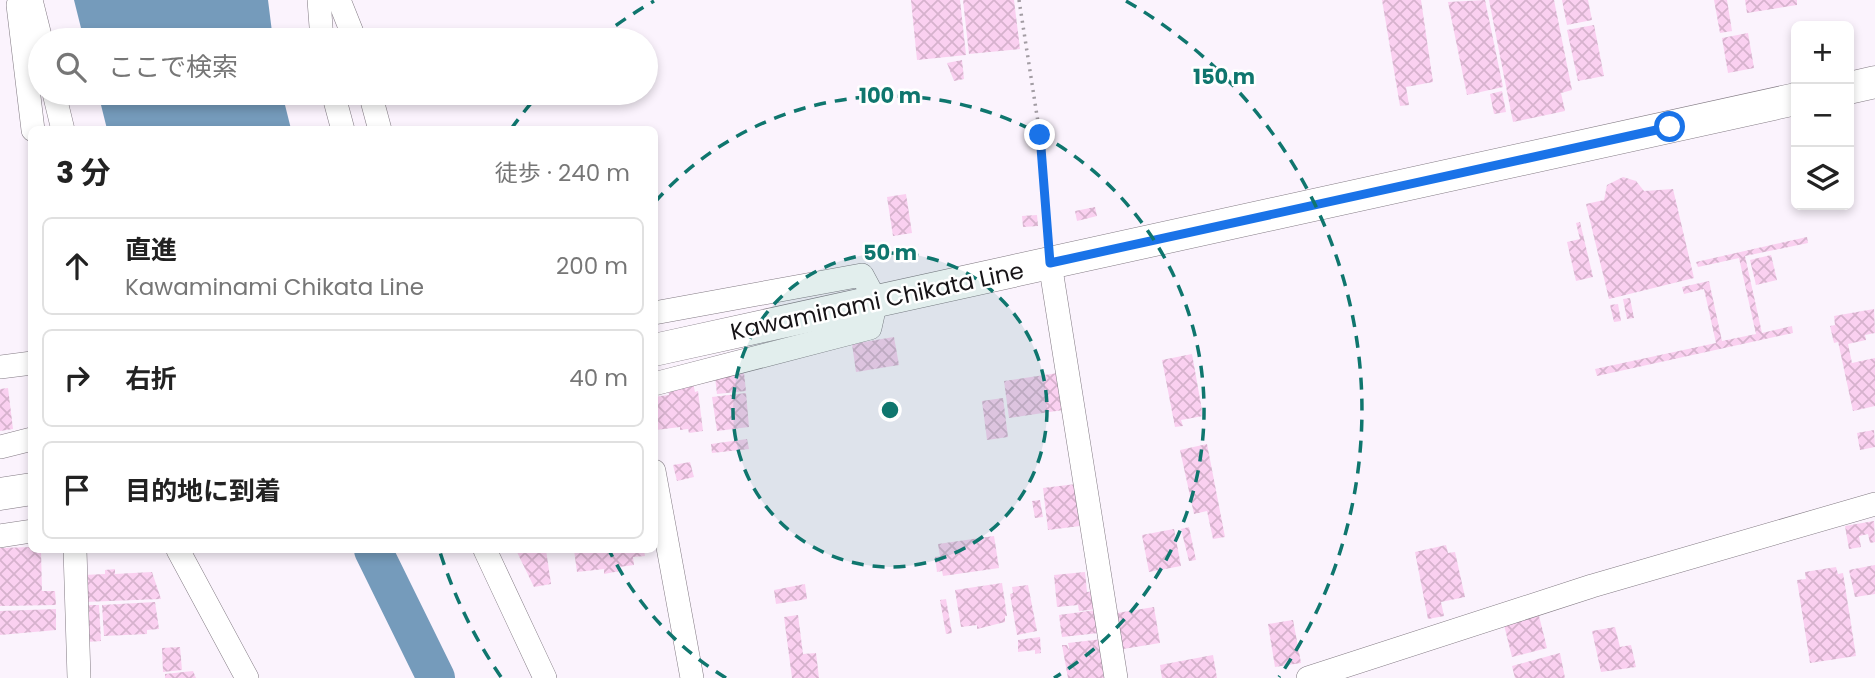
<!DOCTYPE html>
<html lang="ja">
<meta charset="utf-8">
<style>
:root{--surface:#fff;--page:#f2f2f2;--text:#222;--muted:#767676;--line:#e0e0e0}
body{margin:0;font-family:Poppins,"Noto Sans JP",sans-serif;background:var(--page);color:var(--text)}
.controls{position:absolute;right:21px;top:21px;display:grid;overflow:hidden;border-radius:10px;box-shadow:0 4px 10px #0003}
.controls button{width:63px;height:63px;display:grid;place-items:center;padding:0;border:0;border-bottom:2px solid var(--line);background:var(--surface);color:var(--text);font:35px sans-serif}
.stop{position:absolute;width:21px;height:21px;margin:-16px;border:5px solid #1a73e8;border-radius:50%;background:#fff}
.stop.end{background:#1a73e8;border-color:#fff;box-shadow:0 2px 7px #0008}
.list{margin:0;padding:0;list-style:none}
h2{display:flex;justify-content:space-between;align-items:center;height:91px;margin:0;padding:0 28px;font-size:30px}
h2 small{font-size:23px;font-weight:400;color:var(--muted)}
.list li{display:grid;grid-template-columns:46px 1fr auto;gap:21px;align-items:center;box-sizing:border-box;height:98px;margin:0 14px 14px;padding:0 14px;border:2px solid var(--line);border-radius:10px}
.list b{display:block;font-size:26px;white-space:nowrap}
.list p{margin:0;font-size:23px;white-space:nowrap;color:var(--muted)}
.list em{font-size:23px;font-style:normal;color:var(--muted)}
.icon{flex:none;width:38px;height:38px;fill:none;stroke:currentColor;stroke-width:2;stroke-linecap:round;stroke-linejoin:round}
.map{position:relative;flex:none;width:1875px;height:678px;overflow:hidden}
.search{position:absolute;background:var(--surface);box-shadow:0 4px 10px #0003;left:28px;top:28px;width:630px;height:77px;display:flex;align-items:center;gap:18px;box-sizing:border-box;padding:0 24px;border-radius:38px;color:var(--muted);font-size:26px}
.panel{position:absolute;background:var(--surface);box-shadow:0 4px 10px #0003;left:28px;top:126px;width:630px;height:427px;border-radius:10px}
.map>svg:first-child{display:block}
.water{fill:#759bbb}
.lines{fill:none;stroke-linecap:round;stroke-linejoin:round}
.river{stroke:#759bbb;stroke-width:38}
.building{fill:url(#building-cross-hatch)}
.minor-casing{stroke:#837b84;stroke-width:24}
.secondary-casing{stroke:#837b84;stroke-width:33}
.path{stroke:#a29ca3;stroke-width:3.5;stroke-dasharray:2 5;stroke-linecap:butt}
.minor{stroke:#fff;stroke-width:23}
.secondary{stroke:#fff;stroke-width:32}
.route{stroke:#1a73e8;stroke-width:9}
.ring{fill:none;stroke:#0f766e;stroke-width:3.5;stroke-dasharray:12 9}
.labels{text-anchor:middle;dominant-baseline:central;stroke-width:5;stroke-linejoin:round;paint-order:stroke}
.street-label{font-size:23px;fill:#171417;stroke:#fff}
.centre{fill:#0f766e;stroke:#fff;stroke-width:3.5}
.ring-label{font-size:21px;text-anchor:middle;font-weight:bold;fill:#0f766e;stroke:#fff;stroke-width:5;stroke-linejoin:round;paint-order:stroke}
</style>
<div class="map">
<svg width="1875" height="678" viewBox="0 0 1875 678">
<defs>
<pattern id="building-cross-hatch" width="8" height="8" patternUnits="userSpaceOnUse" patternTransform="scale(1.75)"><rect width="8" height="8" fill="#fad0f0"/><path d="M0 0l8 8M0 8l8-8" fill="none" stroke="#d6b2cd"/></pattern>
</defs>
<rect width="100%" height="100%" fill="#fbf3fd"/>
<g class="water">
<polygon points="74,0 268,0 273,40 84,40"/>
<polygon points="98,93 282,93 291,129 107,129"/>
</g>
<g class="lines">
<polyline class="river" points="373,550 436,678"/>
</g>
<g class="building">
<polygon points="911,0 960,0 966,55 917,60"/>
<polygon points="963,0 1014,0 1020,49 969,54"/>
<polygon points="1382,0 1421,0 1433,82 1406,87 1409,105 1400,106"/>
<polygon points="1485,0 1503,87 1467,95 1448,2"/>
<polygon points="1489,0 1554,0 1572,90 1561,93 1565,111 1513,122"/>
<polygon points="1562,0 1588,0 1592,20 1567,25"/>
<polygon points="1714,0 1727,0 1732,31 1720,33"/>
<polygon points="1745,0 1797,0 1797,5 1747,13"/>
<polygon points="1594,25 1604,76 1578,81 1567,30"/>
<polygon points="1748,33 1754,68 1728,73 1722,38"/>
<polygon points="962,60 964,79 954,81 947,63"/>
<polygon points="1502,91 1506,112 1494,114 1490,94"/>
<polygon points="1623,177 1636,181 1644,191 1673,189 1694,278 1609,299 1586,204 1604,200 1607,185"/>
<polygon points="906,194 912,233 893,236 887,197"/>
<polygon points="1095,207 1097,216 1077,221 1075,211"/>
<polygon points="1037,215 1038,226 1023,227 1022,216"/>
<polygon points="1580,222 1593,277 1576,281 1567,242 1580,239 1576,223"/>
<polygon points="1807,237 1808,243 1745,256 1762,333 1792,326 1793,333 1597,376 1595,369 1716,343 1704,289 1684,294 1682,287 1709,281 1722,341 1756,334 1739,258 1698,267 1696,262"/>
<polygon points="1771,255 1777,280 1756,285 1750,260"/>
<polygon points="1630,298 1634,318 1627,319 1623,299"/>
<polygon points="1618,304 1621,321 1614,322 1610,305"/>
<polygon points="1874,309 1875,333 1865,335 1866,340 1848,344 1852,363 1875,358 1875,406 1853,411 1839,346 1838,342 1834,343 1830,326 1835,325 1834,316"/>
<polygon points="894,337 899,365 856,372 852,344"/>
<polygon points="1192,354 1203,416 1181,420 1183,426 1175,427 1162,360"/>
<polygon points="744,373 746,391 717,394 715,377"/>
<polygon points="1058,373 1063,410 1009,418 1004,381"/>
<polygon points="693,383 695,392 698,391 703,431 689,433 688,429 680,430 680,427 656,430 654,397 669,395 668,390"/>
<polygon points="8,388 13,429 0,431 0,389"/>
<polygon points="746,393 749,427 717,431 712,397"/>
<polygon points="1003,398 1008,437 987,440 982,401"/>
<polygon points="1874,430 1875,447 1860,450 1857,433"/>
<polygon points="747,439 749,449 712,453 711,444"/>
<polygon points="1207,444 1225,537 1213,539 1207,511 1194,514 1180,450"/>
<polygon points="690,462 694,477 677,481 673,465"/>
<polygon points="1076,484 1080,526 1048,530 1043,488"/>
<polygon points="1040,500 1043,517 1035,518 1032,501"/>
<polygon points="1874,521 1875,542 1870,543 1868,534 1859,536 1861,547 1849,549 1845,526"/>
<polygon points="1189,527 1196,560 1189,561 1181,529"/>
<polygon points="1174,529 1181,566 1149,572 1142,535"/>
<polygon points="994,536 999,568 943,576 942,571 937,572 935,557 940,556 938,544"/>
<polygon points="1446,545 1448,553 1455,552 1465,597 1441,602 1444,616 1428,619 1415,552"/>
<polygon points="32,547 41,550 42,591 55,591 56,605 0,606 0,548"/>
<polygon points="516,550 546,550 551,584 534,587"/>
<polygon points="574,550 644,550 645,556 633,557 634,565 619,567 620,571 604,574 604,569 577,572"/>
<polygon points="1875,565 1875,594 1855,597 1849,570"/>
<polygon points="1836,567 1838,574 1843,573 1856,656 1810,663 1797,580 1806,579 1805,572"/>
<polygon points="115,569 115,574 152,572 161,599 84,602 83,575 105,574 105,570"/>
<polygon points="1085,572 1087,592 1095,591 1098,609 1079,611 1078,605 1057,607 1054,575"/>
<polygon points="1002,583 1007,616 1005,616 1005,622 977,629 977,625 961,627 955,590"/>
<polygon points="805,584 807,599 776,604 774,590"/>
<polygon points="1028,585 1037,631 1017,635 1010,594 1013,593 1012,587"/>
<polygon points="946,599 952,633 946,634 940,600"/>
<polygon points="155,602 159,629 147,630 147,634 104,636 102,605"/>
<polygon points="85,605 99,605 101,641 87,642"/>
<polygon points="1154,607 1160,643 1123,649 1117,613"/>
<polygon points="56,609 56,630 0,635 0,611"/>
<polygon points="1096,610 1099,633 1062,637 1059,615"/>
<polygon points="798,615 803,654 816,653 819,678 792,678 784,617"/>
<polygon points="1539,616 1547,648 1512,657 1504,625"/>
<polygon points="1293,620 1301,663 1275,667 1268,624"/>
<polygon points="1615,627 1620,647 1631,645 1636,667 1601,672 1592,631"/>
<polygon points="1040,637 1041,653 1035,654 1035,650 1018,652 1018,640"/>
<polygon points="1103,639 1100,648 1104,678 1068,678 1062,645 1067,645 1070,652 1068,643"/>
<polygon points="180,647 182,670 163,672 162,648"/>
<polygon points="1560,653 1565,678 1515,678 1512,666"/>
<polygon points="1213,655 1217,678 1162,678 1160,665"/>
<polygon points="193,671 196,678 165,678 165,674"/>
</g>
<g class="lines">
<defs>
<g id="minor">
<polyline points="20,0 18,5 33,130"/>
<polyline points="31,0 41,40"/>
<polyline points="319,0 322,40"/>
<polyline points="339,0 355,40"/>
<polyline points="54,93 63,130"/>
<polyline points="333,93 343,130"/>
<polyline points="370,93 380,130"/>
<polyline points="1050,263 1116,678"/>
<polyline points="654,313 862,275 876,301 870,328 654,384"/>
<polyline points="0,367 32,363"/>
<polyline points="0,447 32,439"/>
<polyline points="654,471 692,678"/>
<polyline points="0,536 32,531"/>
<polyline points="75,550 79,678"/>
<polyline points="178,550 247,678"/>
<polyline points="485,550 545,678"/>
<polyline points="1308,678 1592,586 1875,504"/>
</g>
<g id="secondary">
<polyline points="1849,88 1875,82"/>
<polyline points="654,350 1796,99"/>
<polyline points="0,494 32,489"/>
</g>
</defs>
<use href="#minor" class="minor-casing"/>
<use href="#secondary" class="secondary-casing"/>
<polyline class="path" points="1019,0 1040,135 1048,237"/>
<use href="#minor" class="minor"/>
<use href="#secondary" class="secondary"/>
</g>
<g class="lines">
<polyline class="route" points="1040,135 1050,263 1670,127"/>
</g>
<circle cx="890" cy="410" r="157" fill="#0f766e" fill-opacity=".12"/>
<g class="ring">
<circle cx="890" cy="410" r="157"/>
<path d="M726 678A314 314 0 0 1 609 550M655 202A314 314 0 1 1 1054 678"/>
<path d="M501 677A472 472 0 0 1 440 552M511 129A472 472 0 0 1 539 94M599 38A472 472 0 0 1 654 1M1126 1A472 472 0 0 1 1279 677"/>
</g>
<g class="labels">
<g class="street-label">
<text transform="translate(877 301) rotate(-12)">Kawaminami Chikata Line</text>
</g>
</g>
<circle cx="890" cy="410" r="10" class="centre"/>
<g class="ring-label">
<text x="1224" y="84">150 m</text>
<text x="890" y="103">100 m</text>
<text x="890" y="260">50 m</text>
</g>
</svg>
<div class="controls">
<button>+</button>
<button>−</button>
<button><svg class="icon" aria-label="layers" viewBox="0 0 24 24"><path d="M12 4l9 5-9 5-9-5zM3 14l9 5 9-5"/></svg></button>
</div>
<div class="stop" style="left:1670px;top:127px"></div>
<div class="stop end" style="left:1040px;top:135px"></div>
<div class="search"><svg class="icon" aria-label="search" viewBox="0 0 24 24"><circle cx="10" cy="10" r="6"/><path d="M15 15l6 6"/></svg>ここで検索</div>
<section class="panel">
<h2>3 分<small>徒歩 · 240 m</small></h2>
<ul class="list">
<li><svg class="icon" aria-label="ahead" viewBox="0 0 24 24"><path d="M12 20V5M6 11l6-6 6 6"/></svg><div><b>直進</b><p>Kawaminami Chikata Line</p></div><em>200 m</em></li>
<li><svg class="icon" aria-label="right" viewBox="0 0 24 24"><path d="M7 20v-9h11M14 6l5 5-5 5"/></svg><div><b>右折</b></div><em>40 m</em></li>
<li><svg class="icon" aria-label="arrive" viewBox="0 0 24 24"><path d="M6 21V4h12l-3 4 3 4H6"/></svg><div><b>目的地に到着</b></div></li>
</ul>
</section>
</div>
